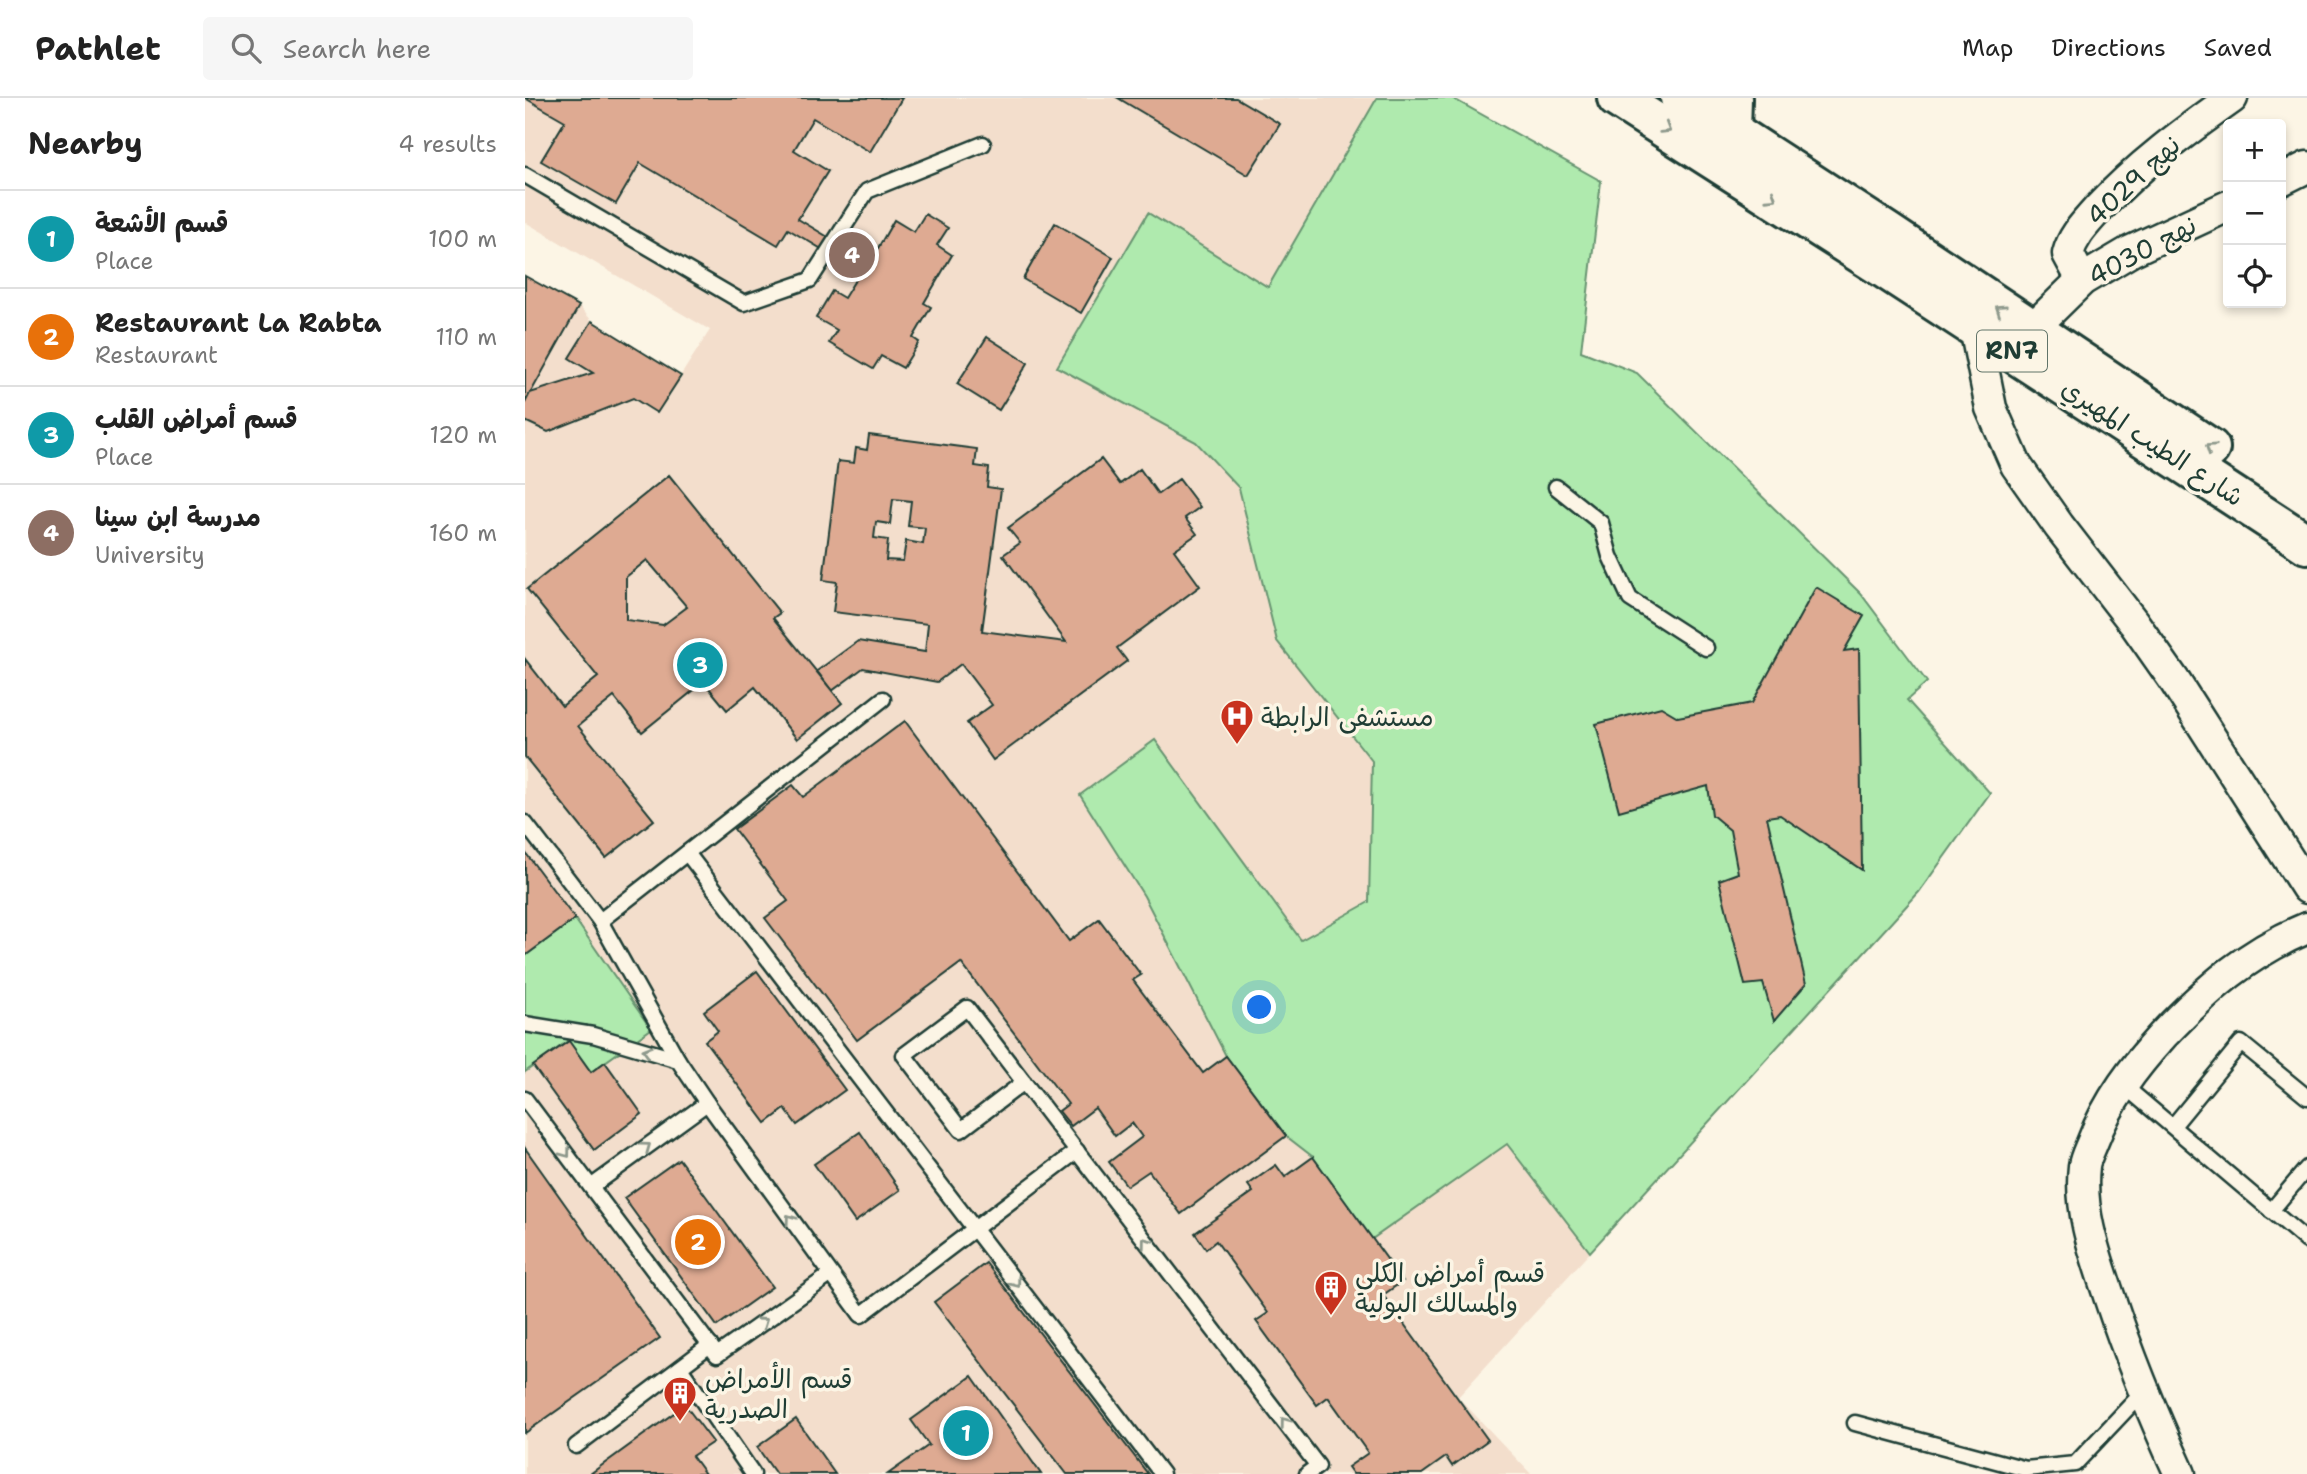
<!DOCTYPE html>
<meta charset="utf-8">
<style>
:root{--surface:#fff;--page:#f6f6f6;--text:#222;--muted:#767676;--line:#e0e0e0;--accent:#2563eb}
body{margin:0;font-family:"Shantell Sans","Playpen Sans Arabic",sans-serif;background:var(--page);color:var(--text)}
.controls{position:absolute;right:21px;top:21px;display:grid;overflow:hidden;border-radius:7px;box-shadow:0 4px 10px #0003}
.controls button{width:63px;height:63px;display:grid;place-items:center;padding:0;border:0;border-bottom:2px solid var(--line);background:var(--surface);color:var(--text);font:35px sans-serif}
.you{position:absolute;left:735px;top:910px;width:24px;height:24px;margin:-18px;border:5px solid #fff;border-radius:50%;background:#1a73e8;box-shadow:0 0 0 10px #1a73e833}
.badge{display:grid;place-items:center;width:46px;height:46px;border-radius:50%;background:var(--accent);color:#fff;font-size:23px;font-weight:700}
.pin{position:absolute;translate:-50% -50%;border:4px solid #fff;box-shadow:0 2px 7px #0006}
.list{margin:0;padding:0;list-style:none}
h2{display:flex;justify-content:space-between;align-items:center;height:91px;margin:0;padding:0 28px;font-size:30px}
h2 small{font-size:23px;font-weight:400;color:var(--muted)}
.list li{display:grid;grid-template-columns:46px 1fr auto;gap:21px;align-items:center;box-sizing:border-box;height:98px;padding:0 28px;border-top:2px solid var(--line)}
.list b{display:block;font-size:26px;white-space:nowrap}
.list p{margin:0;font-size:23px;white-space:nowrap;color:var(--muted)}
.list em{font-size:23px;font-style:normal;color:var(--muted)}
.icon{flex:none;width:38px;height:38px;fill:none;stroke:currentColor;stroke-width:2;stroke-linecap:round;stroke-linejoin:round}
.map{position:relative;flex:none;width:1782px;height:1376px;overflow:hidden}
header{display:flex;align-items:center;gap:42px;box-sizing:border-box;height:98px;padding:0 35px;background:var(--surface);border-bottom:2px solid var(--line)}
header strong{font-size:33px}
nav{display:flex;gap:38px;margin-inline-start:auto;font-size:24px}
.search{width:490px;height:63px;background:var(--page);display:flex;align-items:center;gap:18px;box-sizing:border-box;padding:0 24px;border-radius:7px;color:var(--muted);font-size:26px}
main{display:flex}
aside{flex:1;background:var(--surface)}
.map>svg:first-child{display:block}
.built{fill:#f3decc}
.green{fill:#afeaae;stroke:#679471;stroke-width:2}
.building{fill:#deaa92;stroke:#1f3d34;stroke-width:2;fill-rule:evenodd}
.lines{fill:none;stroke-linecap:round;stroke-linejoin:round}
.lane-casing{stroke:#1f3d34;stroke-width:19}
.street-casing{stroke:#1f3d34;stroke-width:35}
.secondary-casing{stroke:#1f3d34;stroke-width:44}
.primary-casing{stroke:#1f3d34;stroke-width:44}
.lane{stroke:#fcf5e5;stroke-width:14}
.street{stroke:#fcf5e5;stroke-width:30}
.secondary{stroke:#fcf5e5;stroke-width:38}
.primary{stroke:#fcf5e5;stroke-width:38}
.oneway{stroke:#8e998c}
.labels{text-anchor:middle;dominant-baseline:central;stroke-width:7;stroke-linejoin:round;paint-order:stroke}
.shield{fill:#fcf5e5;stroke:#617469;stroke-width:2}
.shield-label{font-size:24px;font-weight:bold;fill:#1f3d34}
.street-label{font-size:26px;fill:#1f3d34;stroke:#fcf5e5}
.poi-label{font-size:26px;fill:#1f3d34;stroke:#fcf5e5;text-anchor:start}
</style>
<header>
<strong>Pathlet</strong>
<div class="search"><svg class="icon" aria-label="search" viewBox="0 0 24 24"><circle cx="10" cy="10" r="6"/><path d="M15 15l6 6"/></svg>Search here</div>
<nav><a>Map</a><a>Directions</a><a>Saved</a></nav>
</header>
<main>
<aside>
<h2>Nearby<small>4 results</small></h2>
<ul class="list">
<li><span class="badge" style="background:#0f9aa8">1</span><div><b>قسم الأشعة</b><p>Place</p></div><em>100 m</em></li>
<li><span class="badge" style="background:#e8710a">2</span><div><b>Restaurant La Rabta</b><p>Restaurant</p></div><em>110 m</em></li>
<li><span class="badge" style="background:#0f9aa8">3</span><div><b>قسم أمراض القلب</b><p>Place</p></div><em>120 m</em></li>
<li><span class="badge" style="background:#8d6e63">4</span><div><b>مدرسة ابن سينا</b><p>University</p></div><em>160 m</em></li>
</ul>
</aside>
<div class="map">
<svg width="1782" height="1376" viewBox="0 0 1782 1376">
<rect width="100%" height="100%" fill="#fcf5e5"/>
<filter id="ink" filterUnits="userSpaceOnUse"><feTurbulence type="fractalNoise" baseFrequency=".0143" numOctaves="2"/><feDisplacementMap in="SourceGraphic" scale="14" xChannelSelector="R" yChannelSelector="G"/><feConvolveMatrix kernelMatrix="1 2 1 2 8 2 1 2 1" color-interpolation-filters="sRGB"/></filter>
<g filter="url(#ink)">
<polygon class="built" points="0,0 927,0 1076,83 1056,253 1112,275 1336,496 1402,584 1382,602 1465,695 1394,794 933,1299 1006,1376 0,1376 0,178 54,208 67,223 156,277 185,232 0,124"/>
<g class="green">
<polygon points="852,0 927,0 1076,83 1056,253 1112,275 1336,496 1402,584 1382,602 1465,695 1394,794 1065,1154 982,1046 847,1141 788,1059 761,1038 701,958 619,798 555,697 630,642 776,842 844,804 847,663 752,543 714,390 671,344 532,269 623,115 743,189"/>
<polygon points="50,821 126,931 66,974 43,943 0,974 0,858"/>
</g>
<g class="building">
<polygon points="0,0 377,0 345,54 288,20 269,52 303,73 273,121 345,164 369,122 389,134 400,116 423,130 412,147 427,157 399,205 406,209 388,240 394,244 378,270 356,258 348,271 304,245 312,232 291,220 307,193 319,200 335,174 263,131 253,147 115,65 91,106 16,63 40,23"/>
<polygon points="593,0 711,0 755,26 723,77"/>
<polygon points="530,125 588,159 556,215 498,181"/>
<polygon points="0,178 54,208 0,305"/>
<polygon points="67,223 156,278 132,315 108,300 23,334 0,323 0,305 5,295 68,275 44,260"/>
<polygon points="462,239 503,265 474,312 432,286"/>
<path d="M344,337L452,351L450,368L464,370L462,389L476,391L457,533L541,544L478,457L495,445L483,430L576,361L595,386L615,371L633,396L654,381L675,409L660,420L672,436L649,452L675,488L592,550L602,563L468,662L442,625L467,607L436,566L412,584L338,570L307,593L292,573L333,543L400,554L403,526L308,514L312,484L298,482L313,363L329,365L331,350L342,352ZM368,401L386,403L383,428L400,430L398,446L381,443L378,463L361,462L363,442L349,440L351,424L365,426Z"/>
<path d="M144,377L255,515L248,520L317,605L272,641L230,589L202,612L179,584L117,634L89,599L53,628L129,722L81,760L0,659V561L37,608L73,579L2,491ZM122,462L162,509L138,527L101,522V479Z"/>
<polygon points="1291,489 1339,518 1319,553 1334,551 1337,772 1255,717 1242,719 1281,886 1249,923 1238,885 1220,887 1194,782 1213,775 1205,732 1187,717 1183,688 1094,713 1071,626 1136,609 1153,619 1227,605"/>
<polygon points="380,623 544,843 574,821 616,877 608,882 678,975 701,958 761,1038 656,1116 624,1073 602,1088 584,1064 617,1039 607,1025 590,1038 570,1010 546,1028 534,1013 543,1006 436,865 332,942 240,820 263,803 209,731 268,687 278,699"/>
<polygon points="0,754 50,821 0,858"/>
<polygon points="232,873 320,992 272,1027 260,1011 241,1025 180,943 193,933 179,913"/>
<polygon points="44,943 66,974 80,964 117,1016 69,1052 8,968"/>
<polygon points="335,1034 375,1092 330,1124 289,1066"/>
<polygon points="0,1050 135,1240 0,1335"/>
<polygon points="788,1059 878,1183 858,1197 963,1342 927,1368 921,1359 897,1376 828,1376 823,1369 843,1355 803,1299 792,1307 731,1223 743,1215 691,1143 681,1151 670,1135 728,1094 723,1087 751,1067 760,1079"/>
<polygon points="154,1061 247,1189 192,1228 99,1100"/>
<polygon points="461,1165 623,1376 542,1376 409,1204"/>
<polygon points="447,1278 516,1376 363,1376 404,1347 386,1322"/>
<polygon points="160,1307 188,1344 167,1358 180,1376 65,1376"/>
<polygon points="271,1321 310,1376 251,1376 232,1349"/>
</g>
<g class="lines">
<defs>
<g id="lane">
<polyline points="0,77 219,205 285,182 342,93 458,46"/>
<polyline points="1031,389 1076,425 1085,458 1105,501 1181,550"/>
<polyline points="0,725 75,823 153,962"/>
<polyline points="162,755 637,1376"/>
<polyline points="75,823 358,601"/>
<polyline points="0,926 68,937 153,962 182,1005 336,1217 552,1053"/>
<polyline points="499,984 436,1032 379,957 442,910 793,1368 782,1376"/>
<polyline points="1597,986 1782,1143"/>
<polyline points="0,1001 192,1257 305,1177"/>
<polyline points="1648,1028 1716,945 1782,999"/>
<polyline points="66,1089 182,1005"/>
<polyline points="1746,1113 1782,1070"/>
<polyline points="155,1270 228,1376"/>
<polyline points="1330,1325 1501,1371 1550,1366 1618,1294"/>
<polyline points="51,1348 185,1247"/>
</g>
<g id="street">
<polyline points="1756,82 1782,69"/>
<path d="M1557,182L1543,156C1548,137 1561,125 1573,111C1613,68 1659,34 1707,0"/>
<polyline points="1450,230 1466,310 1491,367 1534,428 1609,525 1649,582 1782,790"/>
<polyline points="1506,232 1557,182 1606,153 1703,108"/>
<path d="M1655,1376C1628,1317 1604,1259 1584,1198C1570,1156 1554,1113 1559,1068C1560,1060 1565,1051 1568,1043C1583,1003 1609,969 1638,937C1682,891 1722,855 1782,830"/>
</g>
<polyline id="secondary" points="1192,58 1206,34 1207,0"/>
<g id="primary">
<polyline points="1092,0 1357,169 1782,446"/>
<polyline points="1155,0 1363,135 1685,350"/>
</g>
</defs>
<use href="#lane" class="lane-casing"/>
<use href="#street" class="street-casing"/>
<use href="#secondary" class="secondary-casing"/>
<use href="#primary" class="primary-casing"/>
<use href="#lane" class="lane"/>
<use href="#street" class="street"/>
<use href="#secondary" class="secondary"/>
<use href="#primary" class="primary"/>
</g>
<defs><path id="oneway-chevron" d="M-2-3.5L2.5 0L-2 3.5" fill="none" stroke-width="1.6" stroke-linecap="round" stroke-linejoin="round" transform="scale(1.75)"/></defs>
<g class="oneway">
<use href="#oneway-chevron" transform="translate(1141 31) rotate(32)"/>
<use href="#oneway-chevron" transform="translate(1247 99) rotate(33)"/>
<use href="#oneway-chevron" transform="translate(1475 211) rotate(-146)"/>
<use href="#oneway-chevron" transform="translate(1685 350) rotate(-146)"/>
<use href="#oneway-chevron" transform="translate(122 953) rotate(-164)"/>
<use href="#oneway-chevron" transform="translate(121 1049) rotate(-36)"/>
<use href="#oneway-chevron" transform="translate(41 1055) rotate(53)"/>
<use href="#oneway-chevron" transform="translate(265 1121) rotate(-126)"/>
<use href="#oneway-chevron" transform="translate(621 1144) rotate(-127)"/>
<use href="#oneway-chevron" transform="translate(491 1185) rotate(53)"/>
<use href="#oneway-chevron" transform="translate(238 1224) rotate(-35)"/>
<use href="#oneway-chevron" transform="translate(760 1324) rotate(-127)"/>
</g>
</g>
<defs>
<symbol id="hospital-pin" viewBox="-11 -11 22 30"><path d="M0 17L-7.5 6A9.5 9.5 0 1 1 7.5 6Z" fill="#c8321e" stroke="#fcf5e5"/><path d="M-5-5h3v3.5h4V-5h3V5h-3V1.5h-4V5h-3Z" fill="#fff"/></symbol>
<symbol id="building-pin" viewBox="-11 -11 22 30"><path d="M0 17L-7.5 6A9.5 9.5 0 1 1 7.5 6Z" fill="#c8321e" stroke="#fcf5e5"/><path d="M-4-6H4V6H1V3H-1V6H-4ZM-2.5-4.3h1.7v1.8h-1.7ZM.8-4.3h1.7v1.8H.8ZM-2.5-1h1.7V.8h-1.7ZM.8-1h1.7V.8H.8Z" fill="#fff"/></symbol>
</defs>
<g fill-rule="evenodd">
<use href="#hospital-pin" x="693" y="599" width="38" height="52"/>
<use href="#building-pin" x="787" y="1170" width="38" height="52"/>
<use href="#building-pin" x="136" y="1276" width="38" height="52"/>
</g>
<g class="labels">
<rect class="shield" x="1452" y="232.5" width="70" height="41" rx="5"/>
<g class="shield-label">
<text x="1487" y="253">RN7</text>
</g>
<g class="street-label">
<text transform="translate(1608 82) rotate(-43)">نهج 4029</text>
<text transform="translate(1617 152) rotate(-28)">نهج 4030</text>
<text transform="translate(1628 344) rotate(33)">شارع الطيب المهيري</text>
</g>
<g class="poi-label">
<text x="736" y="618">مستشفى الرابطة</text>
<text x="830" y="1174">قسم أمراض الكلى<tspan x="830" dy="30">والمسالك البولية</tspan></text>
<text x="180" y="1280">قسم الأمراض<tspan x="180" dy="30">الصدرية</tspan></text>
</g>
</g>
</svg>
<div class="controls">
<button>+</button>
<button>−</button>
<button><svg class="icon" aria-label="locate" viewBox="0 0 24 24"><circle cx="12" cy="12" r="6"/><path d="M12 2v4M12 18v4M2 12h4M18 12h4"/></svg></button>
</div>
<div class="you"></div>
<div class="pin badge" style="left:441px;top:1335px;background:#0f9aa8">1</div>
<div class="pin badge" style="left:173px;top:1144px;background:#e8710a">2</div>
<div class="pin badge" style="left:175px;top:567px;background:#0f9aa8">3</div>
<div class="pin badge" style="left:327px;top:157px;background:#8d6e63">4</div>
</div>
</main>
